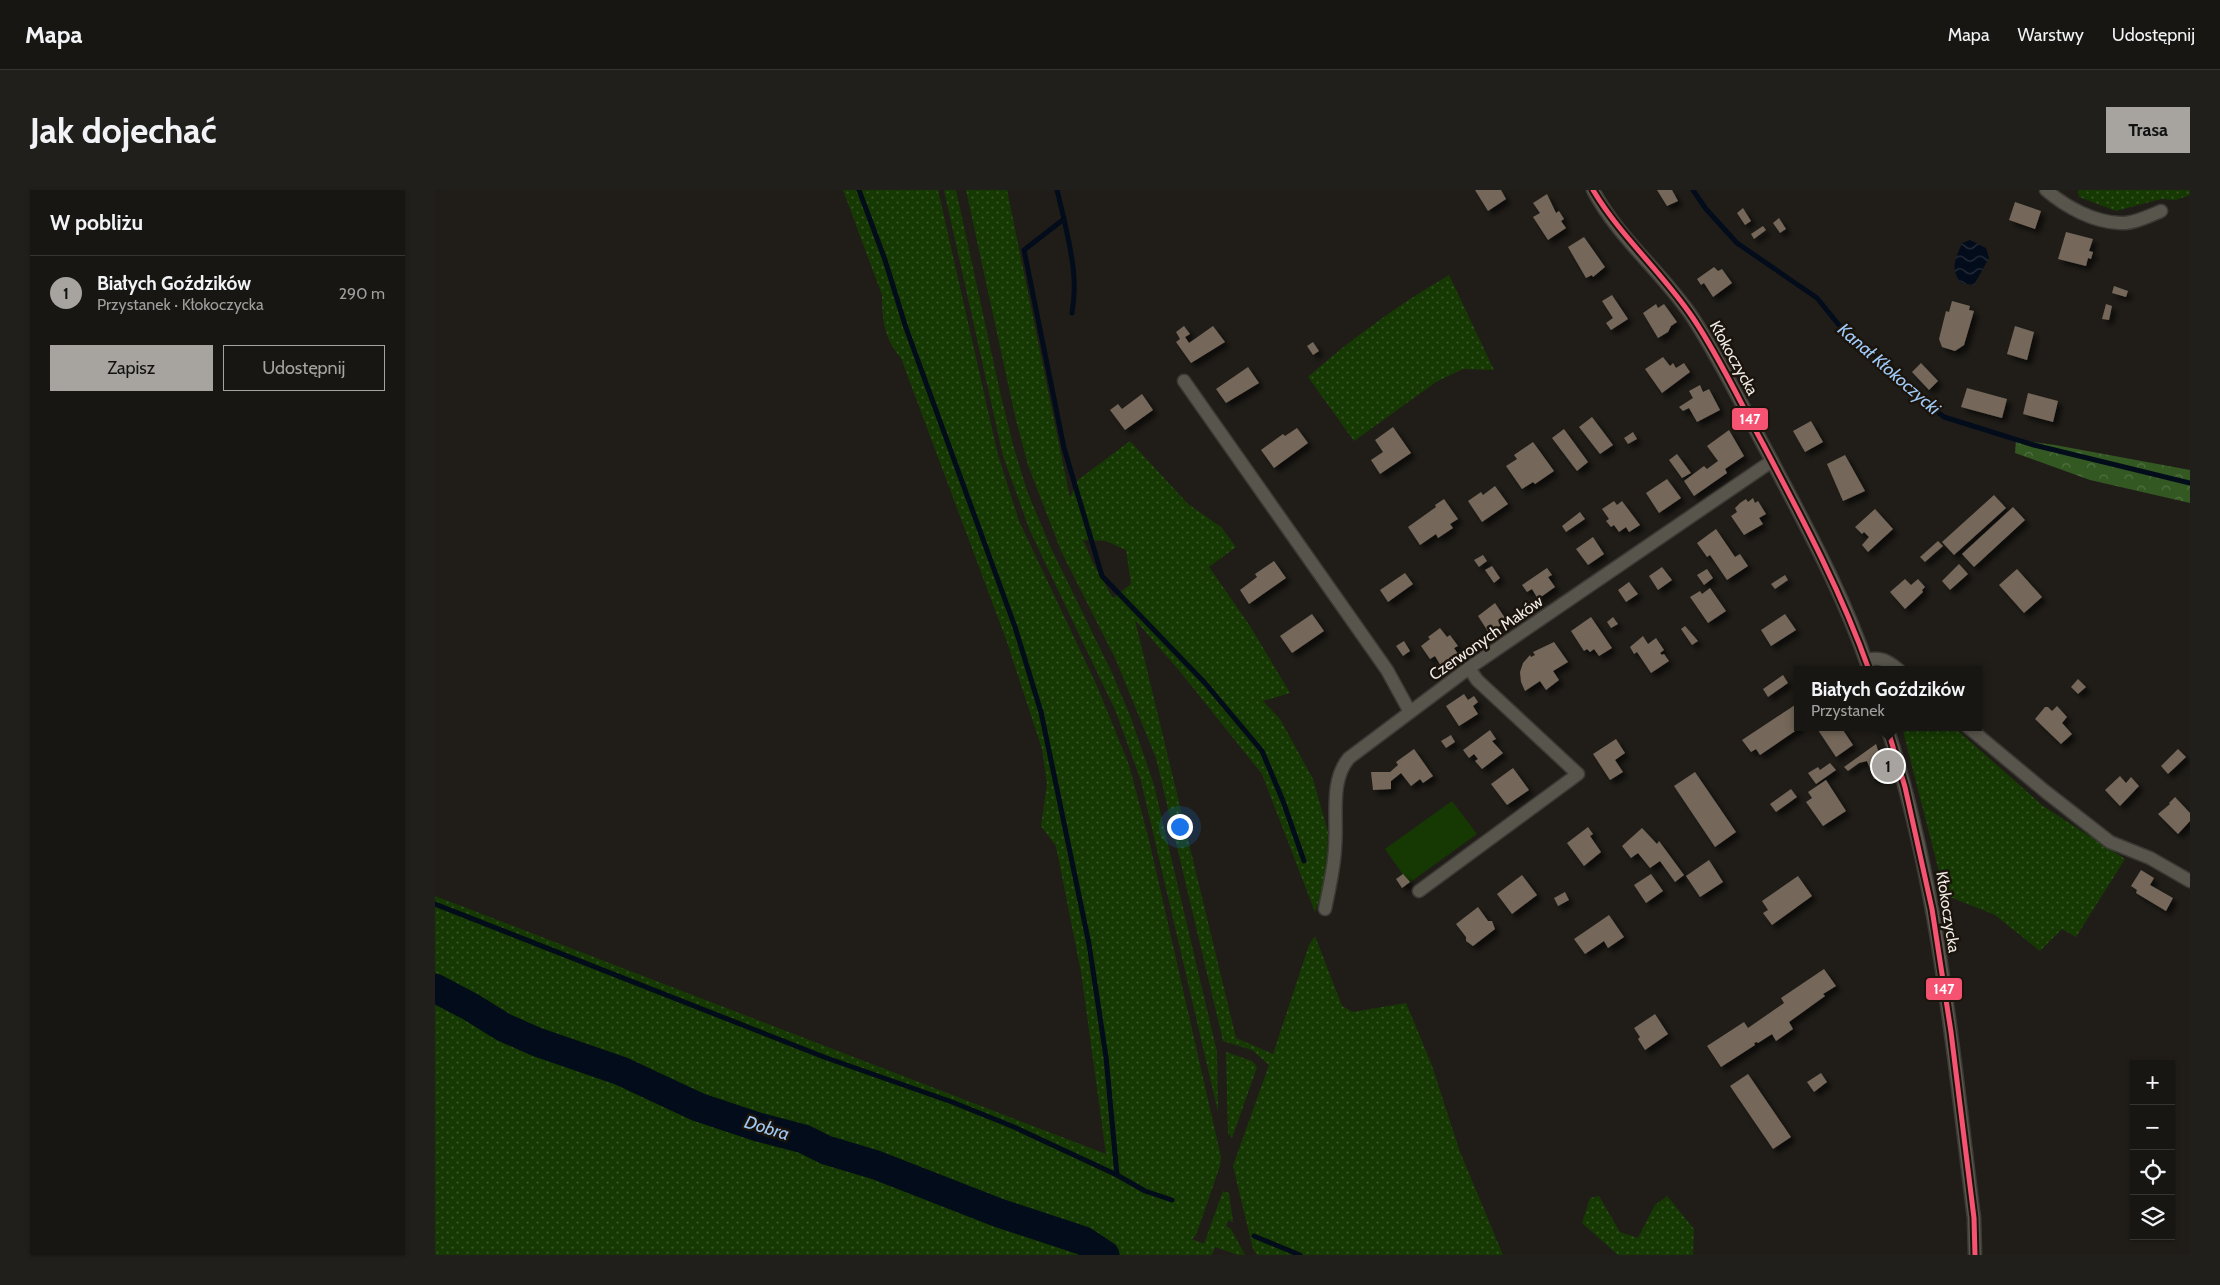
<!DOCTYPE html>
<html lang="pl">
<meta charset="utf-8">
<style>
:root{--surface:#181612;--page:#211f1b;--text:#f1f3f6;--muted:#9f9f9f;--line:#363532;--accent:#a7a39e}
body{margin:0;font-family:Cabin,sans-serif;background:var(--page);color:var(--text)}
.controls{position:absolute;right:15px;bottom:15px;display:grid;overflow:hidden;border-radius:0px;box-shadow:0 1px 4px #0004}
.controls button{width:45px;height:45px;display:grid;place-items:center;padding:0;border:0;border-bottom:1px solid var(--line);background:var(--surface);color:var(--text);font:25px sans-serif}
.you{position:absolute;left:744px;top:636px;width:18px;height:18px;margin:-12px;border:4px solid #fff;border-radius:50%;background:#1a73e8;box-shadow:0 0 0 8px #1a73e833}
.badge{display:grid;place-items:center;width:32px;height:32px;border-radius:50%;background:var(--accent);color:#111;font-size:16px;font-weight:700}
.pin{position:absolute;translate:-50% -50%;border:2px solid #fff;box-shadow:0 1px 5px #0006}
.popup{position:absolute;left:1359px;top:476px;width:188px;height:65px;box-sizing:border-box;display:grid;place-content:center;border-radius:0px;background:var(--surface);filter:drop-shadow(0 1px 4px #0005);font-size:16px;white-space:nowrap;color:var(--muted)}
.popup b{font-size:19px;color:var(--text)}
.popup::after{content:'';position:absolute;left:50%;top:100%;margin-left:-10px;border:10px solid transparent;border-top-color:var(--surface)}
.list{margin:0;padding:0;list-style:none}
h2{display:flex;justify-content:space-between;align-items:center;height:65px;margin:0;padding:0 20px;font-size:21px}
h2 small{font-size:16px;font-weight:400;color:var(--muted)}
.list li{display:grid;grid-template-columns:32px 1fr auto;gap:15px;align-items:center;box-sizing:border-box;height:75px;padding:0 20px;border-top:1px solid var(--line)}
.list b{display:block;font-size:19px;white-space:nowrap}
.list p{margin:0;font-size:16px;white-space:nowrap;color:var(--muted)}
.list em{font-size:16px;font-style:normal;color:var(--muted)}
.actions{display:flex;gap:10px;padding:15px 20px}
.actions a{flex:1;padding:11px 0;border:1px solid var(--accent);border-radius:0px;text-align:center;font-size:18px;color:var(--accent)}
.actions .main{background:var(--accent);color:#111}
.icon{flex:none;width:28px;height:28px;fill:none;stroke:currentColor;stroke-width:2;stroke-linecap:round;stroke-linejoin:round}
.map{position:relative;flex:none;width:1755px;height:1065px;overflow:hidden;border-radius:0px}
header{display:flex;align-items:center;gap:30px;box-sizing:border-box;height:70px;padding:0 25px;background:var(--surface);border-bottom:1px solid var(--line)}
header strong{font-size:24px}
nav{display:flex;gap:28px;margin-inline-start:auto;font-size:18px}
.intro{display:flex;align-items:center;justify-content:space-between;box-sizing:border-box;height:120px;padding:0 30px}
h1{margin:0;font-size:35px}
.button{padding:12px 22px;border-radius:0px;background:var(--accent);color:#111;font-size:18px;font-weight:700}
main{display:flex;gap:30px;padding:0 30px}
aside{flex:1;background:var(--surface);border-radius:0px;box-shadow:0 1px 4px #0004}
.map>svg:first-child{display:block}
.grass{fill:url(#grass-dots);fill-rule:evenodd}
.forest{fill:url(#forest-crowns)}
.park{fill:#163903}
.water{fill:url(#water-waves)}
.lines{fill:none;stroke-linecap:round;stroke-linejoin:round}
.stream{stroke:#030c1a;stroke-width:5}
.river{stroke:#030c1a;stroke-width:29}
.building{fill:#74685a;filter:url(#shadow)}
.street-casing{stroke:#3c3a36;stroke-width:15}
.street{stroke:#58554c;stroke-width:12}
.bus-1-casing{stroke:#1b140c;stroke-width:9}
.bus-1{stroke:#f65372;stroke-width:5}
.labels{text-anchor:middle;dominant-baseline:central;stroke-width:5;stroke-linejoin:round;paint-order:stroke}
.street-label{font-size:16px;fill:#f0ebe6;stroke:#1b140c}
.water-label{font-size:18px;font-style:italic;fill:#9fcaf8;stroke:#1b140c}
.line-badge{stroke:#1b140c;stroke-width:2}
.badge-label{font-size:14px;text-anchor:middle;font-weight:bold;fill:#fff}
</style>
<header>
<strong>Mapa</strong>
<nav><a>Mapa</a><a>Warstwy</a><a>Udostępnij</a></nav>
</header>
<div class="intro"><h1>Jak dojechać</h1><a class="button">Trasa</a></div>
<main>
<aside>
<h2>W pobliżu<small></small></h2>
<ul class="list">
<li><span class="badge">1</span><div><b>Białych Goździków</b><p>Przystanek · Kłokoczycka</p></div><em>290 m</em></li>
</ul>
<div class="actions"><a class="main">Zapisz</a><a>Udostępnij</a></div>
</aside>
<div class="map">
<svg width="1755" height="1065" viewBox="0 0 1755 1065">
<defs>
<pattern id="grass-dots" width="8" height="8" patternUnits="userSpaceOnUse" patternTransform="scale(1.25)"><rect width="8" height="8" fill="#163903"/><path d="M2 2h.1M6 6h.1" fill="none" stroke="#385628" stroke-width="1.8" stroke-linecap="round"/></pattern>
<pattern id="forest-crowns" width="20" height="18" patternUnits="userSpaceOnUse" patternTransform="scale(1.25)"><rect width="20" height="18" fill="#335822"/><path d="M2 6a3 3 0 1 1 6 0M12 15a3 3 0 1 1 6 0" fill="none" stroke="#517042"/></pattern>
<pattern id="water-waves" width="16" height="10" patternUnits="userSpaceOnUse" patternTransform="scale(1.25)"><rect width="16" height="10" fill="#030c1a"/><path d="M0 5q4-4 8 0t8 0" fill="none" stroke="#28303b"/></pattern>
<filter id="shadow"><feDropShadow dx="4.5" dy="4.5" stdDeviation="2.5" flood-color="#0009"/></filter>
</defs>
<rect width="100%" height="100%" fill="#201d18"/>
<g class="grass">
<path d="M408,0H503L563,265L584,331L662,496L694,575L714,650L786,967L785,976L761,1045L757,1049L769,1054L788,1001L794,1003L798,1032L793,1030L791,1036L796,1039L810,1065H803L780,1057L777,1065H683L642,1044L524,1004L398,955L325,934L268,914L194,881L87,840L56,825L10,798L0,796V706L671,964L646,782L621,656L606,636L612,594L607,559L572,452L466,168C449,148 447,130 447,105Z"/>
<polygon points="509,0 521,0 565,202 578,255 592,301 615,356 677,483 696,528 719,595 782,862 783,922 706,591 681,522 595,341 568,266"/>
<path d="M531,0H572L635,308L643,290L695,251L753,314L786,337L801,357L774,377L815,436L855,503L828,511L845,529L878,589L893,642L890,696L880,722L827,584L743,479L700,430L801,848L838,864L874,755L880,746L907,816L918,822L971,813L996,873L1025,962L1068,1065H822L818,1059L798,976L834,875L817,860L788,851L721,568L681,470L626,361L593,275L580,226ZM648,350L671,351L691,360L696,394L678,408L658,373Z"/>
<polygon points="1643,0 1755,0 1755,5 1741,10 1726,9 1681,21 1644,7"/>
<path d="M1014,85L1059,180L1028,179L1001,192L919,251L873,187C917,148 963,115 1014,85Z"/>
<polygon points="1467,537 1519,537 1608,616 1690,669 1641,747 1627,739 1605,761 1560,725 1510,705"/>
<polygon points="0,802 25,812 55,832 85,848 187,882 281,927 365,949 604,1040 636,1048 656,1065 0,1065"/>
<polygon points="791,862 817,871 822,877 797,948 793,943"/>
<polygon points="1164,1006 1185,1042 1203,1048 1220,1015 1232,1006 1259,1039 1258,1065 1183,1065 1147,1033 1155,1008"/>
</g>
<polygon class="forest" points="1581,250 1620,255 1755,280 1755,313 1655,290 1580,263"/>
<polygon class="park" points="1017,611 1042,644 974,693 950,659"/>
<path class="water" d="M1535,50L1551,58L1554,68L1539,95L1526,93C1514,78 1521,69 1527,53Z"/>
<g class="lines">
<g class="stream">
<polyline points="622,0 629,29 589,60 629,258 667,386 770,493 827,561 848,611 869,671"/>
<polyline points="1258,0 1271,19 1302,53 1382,108 1412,145 1455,176 1484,207 1509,227 1599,255 1755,293"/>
<path d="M629,29C636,62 643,89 637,123"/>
<polyline points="0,714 389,867 517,912 579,937 682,985 671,867 654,754 606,522 580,437 471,138 450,70 424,0"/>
<polyline points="682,985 710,1001 737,1010"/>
<polyline points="819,1046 865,1065"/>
</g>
<polyline class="river" points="0,798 36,817 68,837 102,852 186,881 263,917 323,937 369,949 391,960 441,975 564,1023 649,1051 670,1065"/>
</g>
<g class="building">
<polygon points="1040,0 1066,0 1071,9 1053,21"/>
<polygon points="1222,0 1237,0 1243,11 1232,16"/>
<polygon points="1112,4 1121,23 1124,21 1129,29 1126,31 1131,38 1113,50 1098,27 1105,23 1098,13"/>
<polygon points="1580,12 1606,21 1600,39 1574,30"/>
<polygon points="1308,18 1316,31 1310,35 1302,23"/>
<polygon points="1344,28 1351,39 1345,43 1338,33"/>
<polygon points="1328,36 1331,40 1319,49 1316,44"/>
<polygon points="1631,42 1658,49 1654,61 1658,62 1656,69 1653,68 1651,76 1623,69"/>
<polygon points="1149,47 1170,77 1158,87 1157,85 1151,88 1133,57"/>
<polygon points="1279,77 1283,81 1287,79 1297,93 1278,107 1269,93 1266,95 1262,89"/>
<polygon points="1679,96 1693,101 1691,107 1677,103"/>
<polygon points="1177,105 1193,129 1176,140 1171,133 1178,128 1167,111"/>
<polygon points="1517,111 1535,116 1534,120 1539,121 1529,155 1520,161 1507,157 1504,149 1511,121 1514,122"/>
<polygon points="1221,114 1223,118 1229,114 1242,132 1236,136 1233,142 1223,148 1208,123"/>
<polygon points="1671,114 1677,116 1674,130 1667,129"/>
<polygon points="749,136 755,144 750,147 754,153 778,136 790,152 756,173 741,152 745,149 741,142"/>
<polygon points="1580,136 1599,142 1592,170 1572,164"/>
<polygon points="878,152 884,161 878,165 872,156"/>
<polygon points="1228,167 1235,176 1238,173 1241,178 1249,173 1255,182 1227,203 1210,179"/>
<polygon points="1486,173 1503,191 1494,200 1477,182"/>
<polygon points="813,177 824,193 791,213 781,199"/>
<polygon points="1265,195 1268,202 1274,199 1285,220 1262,232 1254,218 1248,221 1244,217 1258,208 1254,201"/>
<polygon points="1532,198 1572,209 1567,228 1526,217"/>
<polygon points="1593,203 1623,211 1618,232 1588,224"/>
<polygon points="707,204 718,220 690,240 675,220 683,214 687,219"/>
<polygon points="1157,227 1178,255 1165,264 1144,237"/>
<polygon points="1376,231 1388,252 1370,262 1358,241"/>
<polygon points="958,237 976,263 945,284 936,270 948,262 940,250"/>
<polygon points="862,238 873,253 839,278 826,260 848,244 850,246"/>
<polygon points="1129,239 1153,272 1142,281 1117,248"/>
<polygon points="1294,240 1309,266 1290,279 1292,283 1259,306 1249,291 1269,276 1272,279 1283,271 1272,256"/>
<polygon points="1198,242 1202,249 1193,254 1189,248"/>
<polygon points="1098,252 1119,281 1100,294 1098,292 1087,299 1071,276 1082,269 1079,265"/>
<polygon points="1242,264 1256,283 1247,288 1234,270"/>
<polygon points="1410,265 1430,301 1408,311 1392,274"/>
<polygon points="1232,289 1246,308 1224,323 1211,303"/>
<polygon points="1060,296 1073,314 1047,332 1033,311 1046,302 1048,305"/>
<polygon points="1559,305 1571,318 1519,365 1507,352"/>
<polygon points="1318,308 1320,313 1323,311 1331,324 1324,328 1328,334 1309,345 1296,326 1302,322 1300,318 1305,313 1311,309 1313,312"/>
<polygon points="1009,309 1023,329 1015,334 1018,338 1003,348 1001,344 985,355 973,337 1001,317 1000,315"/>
<polygon points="1179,311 1182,315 1187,311 1205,335 1194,342 1191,337 1184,342 1179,335 1176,337 1171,331 1174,329 1167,319"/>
<polygon points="1578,317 1590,330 1539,377 1527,364"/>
<polygon points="1440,319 1458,339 1433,362 1427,355 1434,347 1429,342 1427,344 1420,337"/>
<polygon points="1145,322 1150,329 1131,342 1127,336"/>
<polygon points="1281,339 1300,367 1305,364 1313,376 1292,390 1275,365 1272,367 1262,353"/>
<polygon points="1158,347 1169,364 1153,375 1141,359"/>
<polygon points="1503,351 1508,356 1490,372 1485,367"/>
<polygon points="1048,365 1052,371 1044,377 1039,370"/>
<polygon points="839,371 851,388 814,414 805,400 822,387 820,384"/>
<polygon points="1524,374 1533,384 1515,400 1507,391"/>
<polygon points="1057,376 1065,388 1059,393 1050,380"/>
<polygon points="1227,377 1237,390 1223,400 1214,386"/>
<polygon points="1112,378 1117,385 1113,387 1120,397 1103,409 1097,399 1092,402 1087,395"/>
<polygon points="1272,379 1278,388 1269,395 1262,385"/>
<polygon points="1582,379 1607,407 1589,423 1564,395"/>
<polygon points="970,383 978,394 953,412 945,400"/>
<polygon points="1350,385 1353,390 1340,399 1336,394"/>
<polygon points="1470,389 1476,395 1483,389 1490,397 1487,400 1488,402 1470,419 1455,402"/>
<polygon points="1194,392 1203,404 1191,412 1183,400"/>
<polygon points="1275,398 1291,421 1273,433 1255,407 1265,401 1267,404"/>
<polygon points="1060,413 1072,431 1054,443 1043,426"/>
<polygon points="877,424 889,441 857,463 845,446"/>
<polygon points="1350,424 1361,440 1336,456 1326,440"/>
<polygon points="1156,427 1177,458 1164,466 1159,459 1155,462 1152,459 1149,461 1136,441"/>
<polygon points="1178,427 1183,434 1176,438 1172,432"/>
<polygon points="1250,436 1263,451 1257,455 1246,439"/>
<polygon points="1005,438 1012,447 1015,445 1023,456 1019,458 1023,464 1006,476 1000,466 995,469 986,456 995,449 993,447"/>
<polygon points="1208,446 1213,454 1221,448 1229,460 1225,463 1227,465 1229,464 1234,471 1216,483 1202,462 1199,464 1195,457"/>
<polygon points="969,451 975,461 968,466 961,456"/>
<polygon points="1119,452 1133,472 1118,481 1124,490 1111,500 1105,491 1090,501 1086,492 1085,482 1088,473 1095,465 1096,467 1100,465 1098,462"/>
<polygon points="1348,485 1353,493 1333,507 1328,499"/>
<polygon points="1643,489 1651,497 1643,504 1636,497"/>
<polygon points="1029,504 1033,510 1039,506 1043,512 1038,516 1043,524 1024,536 1011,516"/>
<polygon points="1363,513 1363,537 1366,537 1325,565 1321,559 1316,562 1307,550"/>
<polygon points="1622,516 1632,527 1627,533 1637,544 1626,554 1600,529 1610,517 1613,517 1617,521"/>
<polygon points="1388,537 1406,537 1418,555 1401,567 1383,540"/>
<polygon points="1055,540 1061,549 1057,551 1068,563 1047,579 1040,571 1043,569 1039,564 1034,568 1028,560"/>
<polygon points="1016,545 1020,552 1011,558 1006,551"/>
<polygon points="1181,549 1190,563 1180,570 1188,582 1175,590 1158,564"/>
<polygon points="1441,554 1451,585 1439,589 1432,571 1424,573 1413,581 1409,577"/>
<polygon points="979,559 998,586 988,593 985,589 976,596 966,583 956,591 956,599 938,600 936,582 955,582 963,575 961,572"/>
<polygon points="1743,559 1751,567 1733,584 1726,576"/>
<polygon points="1395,573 1401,580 1381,594 1373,583 1383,577 1385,580"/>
<polygon points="1078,578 1094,600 1072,615 1056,594"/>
<polygon points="1260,582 1301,642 1280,657 1239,596"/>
<polygon points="1685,586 1691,593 1696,587 1704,596 1685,616 1670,600"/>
<polygon points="1391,590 1411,621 1388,636 1371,612 1377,608 1373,602"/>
<polygon points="1356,599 1362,607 1341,622 1335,614"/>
<polygon points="1740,607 1755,623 1755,631 1743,644 1723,624 1735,614 1734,613"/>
<polygon points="1153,637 1158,644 1155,646 1166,662 1149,676 1132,653"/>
<polygon points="1207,638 1222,654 1224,651 1249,685 1240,692 1225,671 1215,678 1203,663 1196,668 1187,656"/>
<polygon points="1274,670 1288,692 1265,707 1251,686"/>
<polygon points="1706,680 1719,688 1715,695 1738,708 1731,721 1701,703 1702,700 1696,696"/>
<polygon points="968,684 975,692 967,698 961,689"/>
<polygon points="1216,684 1228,701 1211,713 1199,695"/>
<polygon points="1087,685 1102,705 1077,724 1062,704"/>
<polygon points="1363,686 1377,706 1337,735 1328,723 1333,720 1327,711"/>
<polygon points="1130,702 1134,710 1123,716 1119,708"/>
<polygon points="1043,717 1053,731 1057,731 1060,739 1038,756 1031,751 1031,747 1021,734"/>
<polygon points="1174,725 1189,747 1173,758 1169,751 1150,764 1139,749"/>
<polygon points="1389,779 1401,796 1388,804 1390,806 1354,832 1358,839 1341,851 1337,844 1323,853 1322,852 1319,853 1320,855 1286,877 1272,856 1309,832 1313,838 1349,813 1346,808"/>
<polygon points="1220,824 1233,844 1210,860 1203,849 1205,847 1199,838"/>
<polygon points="1386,883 1392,892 1379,902 1372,892"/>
<polygon points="1313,884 1356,947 1338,959 1295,896"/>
</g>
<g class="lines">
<defs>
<g id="street">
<path d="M1158,0C1183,48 1228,83 1258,128C1287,173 1311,223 1337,271C1372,338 1410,407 1434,480"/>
<path d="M1611,0C1631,17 1658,32 1685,33C1698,34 1714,26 1726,21"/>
<polyline points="749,191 952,480 975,522"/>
<path d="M1431,470C1445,466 1453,471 1464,480"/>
<path d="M1452,537C1504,696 1518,863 1539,1028L1540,1065"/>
<polyline points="1533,537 1611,602 1675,652 1715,668 1755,691"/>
<polyline points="984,701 1143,584 1042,490 1034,478"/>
<path d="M890,719C894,699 899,679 900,658C903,629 894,591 914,568L1034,478L1337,271"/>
</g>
</defs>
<use href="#street" class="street-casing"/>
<use href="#street" class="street"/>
<defs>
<g id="bus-1">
<path d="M1158,0C1186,47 1228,83 1258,128C1285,168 1305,212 1328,254C1367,328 1406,401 1434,480"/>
<polyline points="1452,537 1470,597 1497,719 1516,842 1539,1028 1540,1065"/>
</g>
</defs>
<use href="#bus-1" class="bus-1-casing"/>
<use href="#bus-1" class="bus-1"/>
</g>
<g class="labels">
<g class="street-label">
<text transform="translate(1299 168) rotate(61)">Kłokoczycka</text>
<text transform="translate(1051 448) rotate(-35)">Czerwonych Maków</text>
<text transform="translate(1513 722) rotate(81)">Kłokoczycka</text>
</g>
<g class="water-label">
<text transform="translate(1454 179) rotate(41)">Kanał Kłokoczycki</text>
<text transform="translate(332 938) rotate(17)">Dobra</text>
</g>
</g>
<g class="line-badge">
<rect x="1296" y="217" width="38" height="24" rx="5" fill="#f65372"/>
<rect x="1490" y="787" width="38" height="24" rx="5" fill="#f65372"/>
</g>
<g class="badge-label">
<text x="1315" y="234">147</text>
<text x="1509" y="804">147</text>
</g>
</svg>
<div class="controls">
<button>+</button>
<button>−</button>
<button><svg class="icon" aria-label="locate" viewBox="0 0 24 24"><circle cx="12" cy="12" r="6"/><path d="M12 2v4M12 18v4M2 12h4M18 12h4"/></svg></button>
<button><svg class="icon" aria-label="layers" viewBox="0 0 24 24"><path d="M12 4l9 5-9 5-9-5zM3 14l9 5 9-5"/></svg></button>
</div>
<div class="you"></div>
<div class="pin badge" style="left:1453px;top:576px">1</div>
<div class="popup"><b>Białych Goździków</b>Przystanek</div>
</div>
</main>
